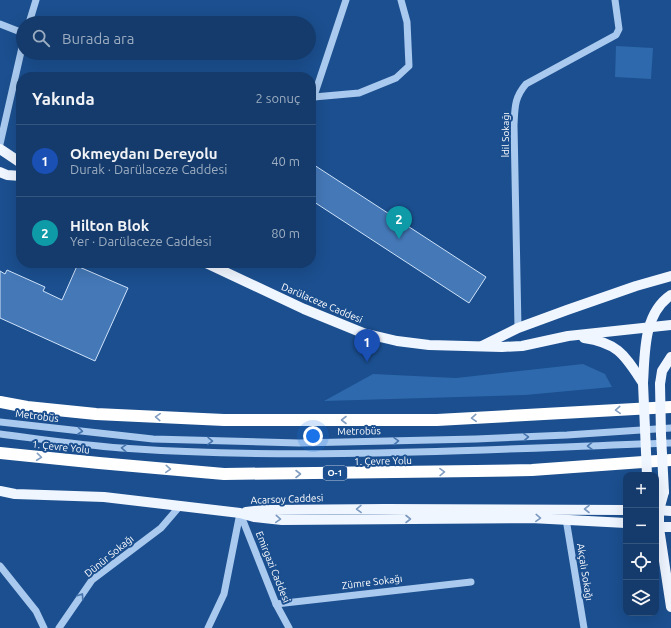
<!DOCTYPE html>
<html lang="tr">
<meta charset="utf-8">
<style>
:root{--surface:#143b6b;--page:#214673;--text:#f1f3f6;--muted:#9dadc1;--line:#33557e;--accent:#ffd166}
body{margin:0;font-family:Ubuntu,sans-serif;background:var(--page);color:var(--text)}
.controls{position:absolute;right:12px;bottom:12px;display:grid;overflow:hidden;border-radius:8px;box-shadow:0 4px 16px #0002}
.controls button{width:36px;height:36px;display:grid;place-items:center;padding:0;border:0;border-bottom:1px solid var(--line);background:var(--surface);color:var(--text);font:20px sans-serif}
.you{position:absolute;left:313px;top:436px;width:14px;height:14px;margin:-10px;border:3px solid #fff;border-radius:50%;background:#1a73e8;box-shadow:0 0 0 6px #1a73e833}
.badge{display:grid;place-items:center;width:26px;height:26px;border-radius:50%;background:var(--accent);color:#fff;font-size:13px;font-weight:700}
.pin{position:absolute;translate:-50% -33px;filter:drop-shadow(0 1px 2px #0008)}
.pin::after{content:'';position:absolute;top:21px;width:14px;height:12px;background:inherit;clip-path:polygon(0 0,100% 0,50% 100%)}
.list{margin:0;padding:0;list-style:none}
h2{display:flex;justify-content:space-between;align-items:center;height:52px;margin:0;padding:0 16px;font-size:17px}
h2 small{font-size:13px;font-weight:400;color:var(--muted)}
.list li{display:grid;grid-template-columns:26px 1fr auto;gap:12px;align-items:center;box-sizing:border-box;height:72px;padding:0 16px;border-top:1px solid var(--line)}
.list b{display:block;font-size:15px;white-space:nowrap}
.list p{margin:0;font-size:13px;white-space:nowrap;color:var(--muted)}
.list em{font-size:13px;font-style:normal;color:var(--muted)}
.icon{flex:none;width:22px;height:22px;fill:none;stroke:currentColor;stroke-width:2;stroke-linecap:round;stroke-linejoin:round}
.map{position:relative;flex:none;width:671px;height:628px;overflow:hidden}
.search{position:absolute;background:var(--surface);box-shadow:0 4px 16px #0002;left:16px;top:16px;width:300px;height:44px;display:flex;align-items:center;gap:10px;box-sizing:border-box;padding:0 14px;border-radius:22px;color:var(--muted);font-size:15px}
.panel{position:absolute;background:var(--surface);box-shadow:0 4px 16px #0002;left:16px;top:72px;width:300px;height:196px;border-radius:16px}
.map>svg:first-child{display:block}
.green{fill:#2e69ad}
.building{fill:#4478b7;stroke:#cfe3fa}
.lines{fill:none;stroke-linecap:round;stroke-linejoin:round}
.minor{stroke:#a9c9ee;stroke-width:7}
.major{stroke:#f0f6ff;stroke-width:10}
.highway{stroke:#fff;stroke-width:12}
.major-bridge{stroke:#f0f6ff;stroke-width:10}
.oneway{stroke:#829ec1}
.oneway2{stroke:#4674ac}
.oneway3{stroke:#7b9ac1}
.labels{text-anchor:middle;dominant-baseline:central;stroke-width:4;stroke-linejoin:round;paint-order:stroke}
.shield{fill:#1b4f8f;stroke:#bbcadd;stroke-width:1}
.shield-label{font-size:9px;font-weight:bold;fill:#fff}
.street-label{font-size:10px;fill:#fff;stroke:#1b4f8f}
</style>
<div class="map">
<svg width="671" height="628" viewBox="0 0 671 628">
<rect width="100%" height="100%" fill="#1b4f8f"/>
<g class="green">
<polygon points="616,46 653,48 651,79 615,77"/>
<polygon points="583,364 605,374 612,387 525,395 324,401 373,374 456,378"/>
</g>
<g class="building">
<polygon points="311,163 486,277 469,303 311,200"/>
<polygon points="77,266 128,288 95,361 0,318 0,271 5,274 7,270 45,287 43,291 62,300"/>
</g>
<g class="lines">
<g class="minor">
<polyline points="29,23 36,0"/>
<polyline points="0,24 23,33"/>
<polyline points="314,97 359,93 396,78 409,66 407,22 401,0"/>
<polyline points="311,105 346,0"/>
<polyline points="0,144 23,43"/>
<path d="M518,328L514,125C515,108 514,98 526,84L616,35L619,29L615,0"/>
<polyline points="0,422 153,439 299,443 476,439 567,435 671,428"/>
<path d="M0,434C40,439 81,445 121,448C304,461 488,449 671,443"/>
<polyline points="240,513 276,604 289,628"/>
<polyline points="566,519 584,628"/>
<polyline points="0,566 36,611 44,628"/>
<polyline points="276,604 471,582"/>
<polyline points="59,628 92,580 161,528 179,507"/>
<polyline points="208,628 224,594 240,513"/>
</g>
<g class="major">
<polyline points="0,149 21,163"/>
<polyline points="0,172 7,175 21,176"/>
<polyline points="206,263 304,309 363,333 397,341 429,345 502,347 522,346 568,336 671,325"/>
<path d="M584,338C619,343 625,356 643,383"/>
<polyline points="482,346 518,328 567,310 636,286 671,276"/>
<path d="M643,383C645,353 643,314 671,295"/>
<polyline points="660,384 662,371 671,357"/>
<polyline points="0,491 15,494 104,497 240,513 254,517 282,520 531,518 626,523"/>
<polyline points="664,492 659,510 659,528 671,607"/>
<polyline points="656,510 671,511"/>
<polyline points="246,512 264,510 385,509 626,510"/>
<polyline points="656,527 671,527"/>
</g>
<g class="highway">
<polyline points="0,402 27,407 96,414 224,420 437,420 671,407"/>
<polyline points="0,453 99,463 224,474 476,471 532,470 671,460"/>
</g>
<g class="major-bridge">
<polyline points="643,383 647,475"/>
<polyline points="660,384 661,435 664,492"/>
</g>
</g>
<defs><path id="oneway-chevron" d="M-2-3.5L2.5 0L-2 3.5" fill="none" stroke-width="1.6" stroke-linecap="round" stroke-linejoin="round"/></defs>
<g class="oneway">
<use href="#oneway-chevron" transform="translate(618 410) rotate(177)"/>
<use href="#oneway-chevron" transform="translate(158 417) rotate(-177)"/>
<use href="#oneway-chevron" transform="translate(474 418) rotate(177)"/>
<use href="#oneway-chevron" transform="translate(344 420) rotate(180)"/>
<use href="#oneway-chevron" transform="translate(39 457) rotate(6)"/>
<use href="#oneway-chevron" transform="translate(168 469) rotate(4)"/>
<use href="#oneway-chevron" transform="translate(442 472) rotate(-1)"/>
<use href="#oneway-chevron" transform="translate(298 474)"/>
</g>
<g class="oneway2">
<use href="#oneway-chevron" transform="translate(80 431) rotate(6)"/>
<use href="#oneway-chevron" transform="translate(526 437) rotate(-3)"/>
<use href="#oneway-chevron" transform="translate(210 441) rotate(1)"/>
<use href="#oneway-chevron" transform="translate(396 441) rotate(-1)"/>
<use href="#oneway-chevron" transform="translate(590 446) rotate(178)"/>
<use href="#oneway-chevron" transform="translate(124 448) rotate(-177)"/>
<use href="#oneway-chevron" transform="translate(81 596) rotate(-56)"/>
</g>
<g class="oneway3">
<use href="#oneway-chevron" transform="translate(359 509) rotate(179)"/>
<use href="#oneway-chevron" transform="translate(587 509) rotate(180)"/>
<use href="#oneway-chevron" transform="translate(538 518) rotate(3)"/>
<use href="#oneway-chevron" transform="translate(278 519) rotate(4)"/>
<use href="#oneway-chevron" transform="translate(408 519)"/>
</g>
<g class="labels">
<rect class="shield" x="323" y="466" width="24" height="14" rx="3"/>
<g class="shield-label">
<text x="335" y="473">O-1</text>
</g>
<g class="street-label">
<text transform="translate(505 135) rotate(-90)">İdil Sokağı</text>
<text transform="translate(322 303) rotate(23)">Darülaceze Caddesi</text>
<text transform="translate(37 416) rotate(7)">Metrobüs</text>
<text transform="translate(359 431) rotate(-1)">Metrobüs</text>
<text transform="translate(61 447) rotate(6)">1. Çevre Yolu</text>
<text transform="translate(383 461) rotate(-1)">1. Çevre Yolu</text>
<text transform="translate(287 499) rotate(-2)">Acarsoy Caddesi</text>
<text transform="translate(109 556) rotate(-39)">Dünür Sokağı</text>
<text transform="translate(273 567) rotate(68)">Emirgazi Caddesi</text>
<text transform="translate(585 572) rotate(81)">Akçalı Sokağı</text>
<text transform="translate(372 582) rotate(-7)">Zümre Sokağı</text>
</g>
</g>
</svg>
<div class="controls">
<button>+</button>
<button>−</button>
<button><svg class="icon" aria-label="locate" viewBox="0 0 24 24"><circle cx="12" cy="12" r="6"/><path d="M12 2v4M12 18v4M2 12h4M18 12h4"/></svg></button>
<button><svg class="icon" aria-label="layers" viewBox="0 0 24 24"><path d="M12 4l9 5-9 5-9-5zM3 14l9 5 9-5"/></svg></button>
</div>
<div class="you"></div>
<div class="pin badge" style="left:367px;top:362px;background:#1a4fb4">1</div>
<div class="pin badge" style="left:399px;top:239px;background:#0f9aa8">2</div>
<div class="search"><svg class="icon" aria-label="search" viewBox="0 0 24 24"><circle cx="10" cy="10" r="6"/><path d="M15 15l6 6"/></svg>Burada ara</div>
<section class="panel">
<h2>Yakında<small>2 sonuç</small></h2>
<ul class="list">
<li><span class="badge" style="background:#1a4fb4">1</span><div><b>Okmeydanı Dereyolu</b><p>Durak · Darülaceze Caddesi</p></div><em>40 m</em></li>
<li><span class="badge" style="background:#0f9aa8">2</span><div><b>Hilton Blok</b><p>Yer · Darülaceze Caddesi</p></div><em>80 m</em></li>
</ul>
</section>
</div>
